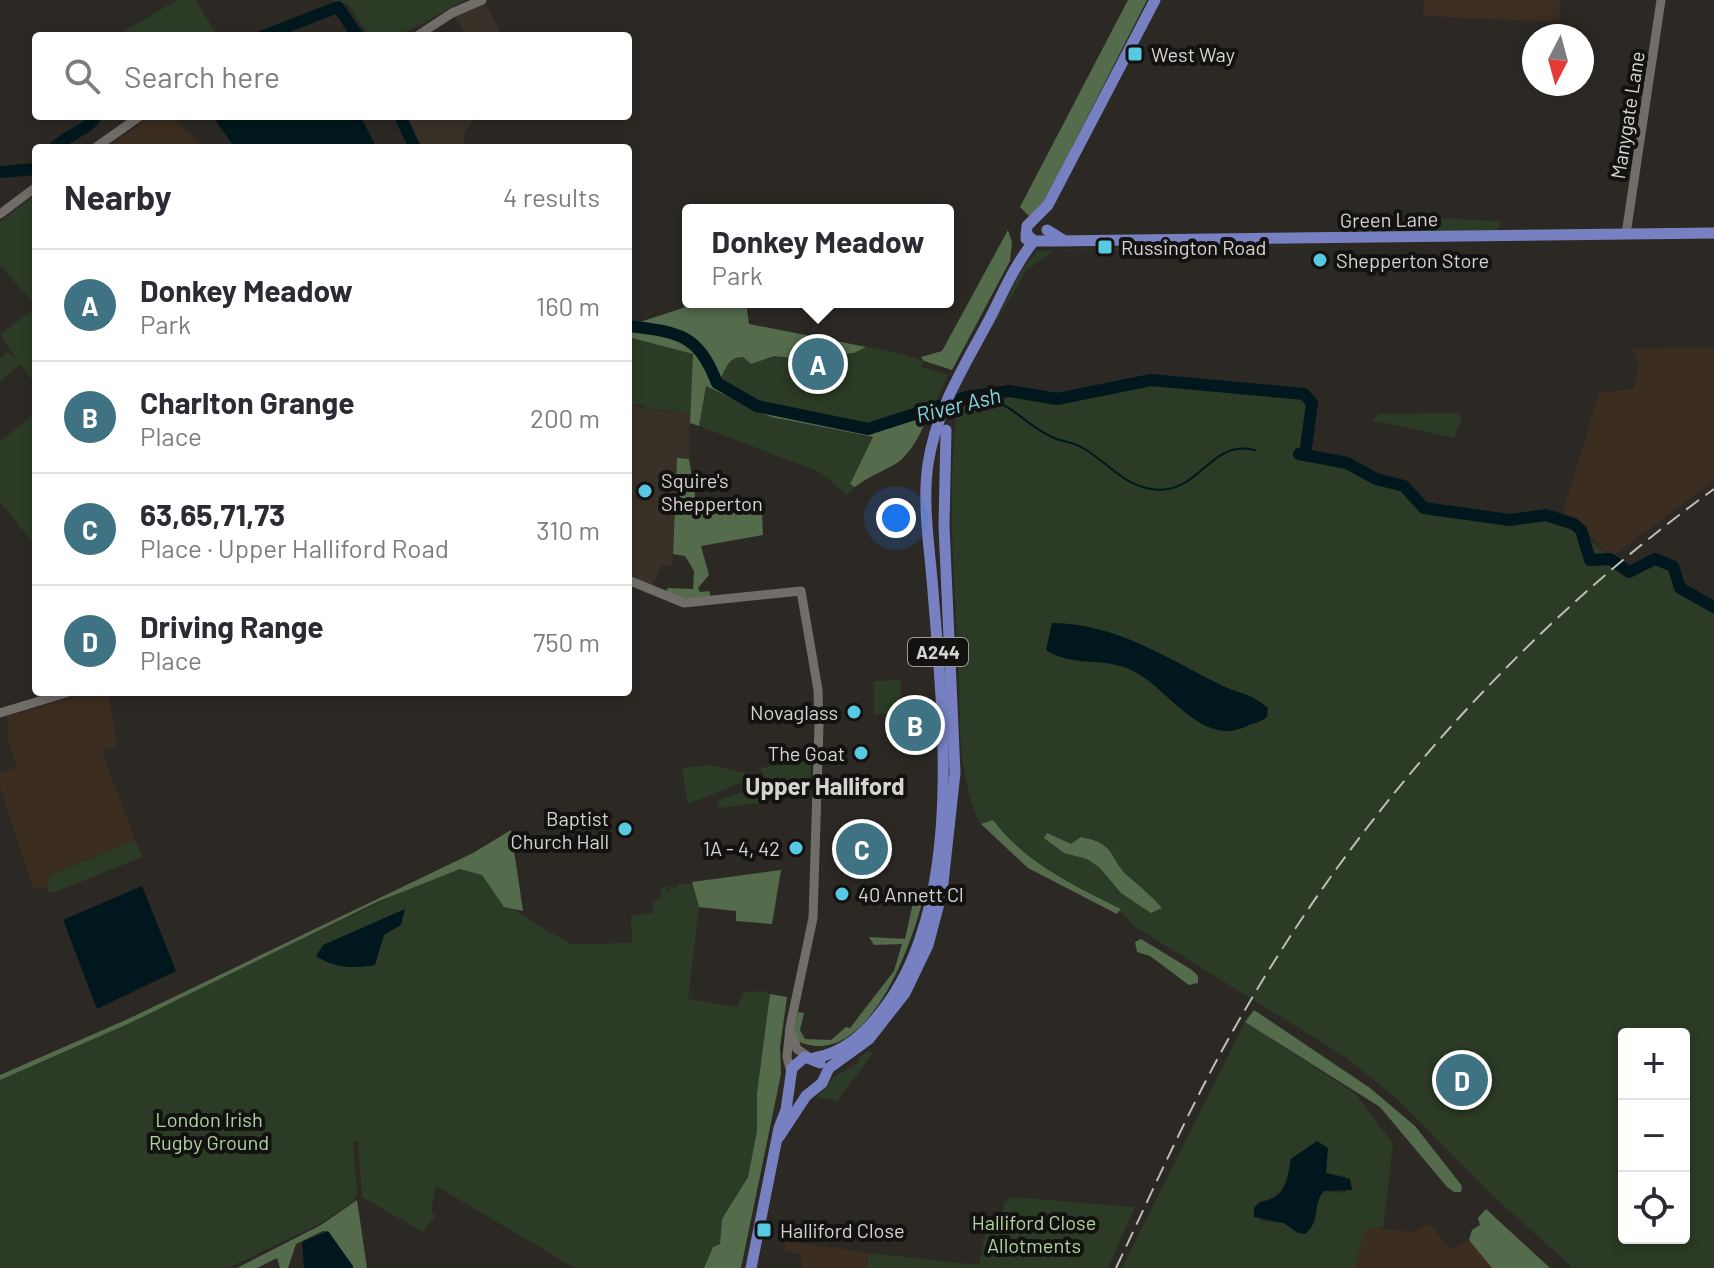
<!DOCTYPE html>
<meta charset="utf-8">
<style>
:root{--surface:#fff;--page:#f7f7f7;--text:#2b2b33;--muted:#7c7c81;--line:#e1e1e2;--accent:#3f7282}
body{margin:0;font-family:Barlow,sans-serif;background:var(--page);color:var(--text)}
.controls{position:absolute;right:24px;bottom:24px;display:grid;overflow:hidden;border-radius:8px;box-shadow:0 4px 12px #0003}
.controls button{width:72px;height:72px;display:grid;place-items:center;padding:0;border:0;border-bottom:2px solid var(--line);background:var(--surface);color:var(--text);font:40px sans-serif}
.compass{position:absolute;left:1522px;top:24px;width:72px;height:72px;border-radius:50%;background:var(--surface);box-shadow:0 4px 12px #0003;rotate:186deg}
.you{position:absolute;left:896px;top:518px;width:28px;height:28px;margin:-20px;border:6px solid #fff;border-radius:50%;background:#1a73e8;box-shadow:0 0 0 12px #1a73e833}
.badge{display:grid;place-items:center;width:52px;height:52px;border-radius:50%;background:var(--accent);color:#fff;font-size:26px;font-weight:700}
.pin{position:absolute;translate:-50% -50%;border:4px solid #fff;box-shadow:0 2px 8px #0006}
.popup{position:absolute;left:682px;top:204px;width:272px;height:104px;box-sizing:border-box;display:grid;place-content:center;border-radius:8px;background:var(--surface);filter:drop-shadow(0 2px 6px #0005);font-size:26px;white-space:nowrap;color:var(--muted)}
.popup b{font-size:30px;color:var(--text)}
.popup::after{content:'';position:absolute;left:50%;top:100%;margin-left:-16px;border:16px solid transparent;border-top-color:var(--surface)}
.list{margin:0;padding:0;list-style:none}
h2{display:flex;justify-content:space-between;align-items:center;height:104px;margin:0;padding:0 32px;font-size:34px}
h2 small{font-size:26px;font-weight:400;color:var(--muted)}
.list li{display:grid;grid-template-columns:52px 1fr auto;gap:24px;align-items:center;box-sizing:border-box;height:112px;padding:0 32px;border-top:2px solid var(--line)}
.list b{display:block;font-size:30px;white-space:nowrap}
.list p{margin:0;font-size:26px;white-space:nowrap;color:var(--muted)}
.list em{font-size:26px;font-style:normal;color:var(--muted)}
.icon{flex:none;width:44px;height:44px;fill:none;stroke:currentColor;stroke-width:2;stroke-linecap:round;stroke-linejoin:round}
.map{position:relative;flex:none;width:1714px;height:1268px;overflow:hidden}
.search{position:absolute;background:var(--surface);box-shadow:0 4px 12px #0003;left:32px;top:32px;width:600px;height:88px;display:flex;align-items:center;gap:20px;box-sizing:border-box;padding:0 28px;border-radius:8px;color:var(--muted);font-size:30px}
.panel{position:absolute;background:var(--surface);box-shadow:0 4px 12px #0003;left:32px;top:144px;width:600px;height:552px;border-radius:8px}
.map>svg:first-child{display:block}
.built{fill:#383128}
.industrial{fill:#3b2e20}
.education{fill:#3d2d23}
.green{fill:#2b3b25;fill-rule:evenodd}
.forest{fill:#546b4c}
.water{fill:#00181d}
.lines{fill:none;stroke-linecap:round;stroke-linejoin:round}
.stream{stroke:#00181d;stroke-width:2}
.river{stroke:#00181d;stroke-width:12}
.minor{stroke:#716d69;stroke-width:9}
.major{stroke:#7781c1;stroke-width:11}
.rail{stroke:#bfbdba;stroke-width:2;stroke-dasharray:16 8;stroke-linecap:butt}
.poi-dot{fill:#57c9e2;stroke:#131210;stroke-width:3}
.labels{text-anchor:middle;dominant-baseline:central;stroke-width:8;stroke-linejoin:round;paint-order:stroke}
.shield{fill:#131210;stroke:#9c9a97;stroke-width:2}
.shield-label{font-size:18px;font-weight:bold;fill:#d6d4d1}
.poi-label{font-size:20px;fill:#d6d4d1;stroke:#131210;text-anchor:start}
.street-label{font-size:20px;fill:#d6d4d1;stroke:#131210}
.park-label{font-size:20px;fill:#add59f;stroke:#131210}
.water-label{font-size:22px;font-style:italic;fill:#81d6e7;stroke:#131210}
.quarter-label{font-size:24px;font-weight:bold;fill:#d6d4d1;stroke:#131210}
</style>
<div class="map">
<svg width="1714" height="1268" viewBox="0 0 1714 1268">
<rect width="100%" height="100%" fill="#2c2925"/>
<g class="built">
<polygon points="484,0 502,36 466,36 452,13"/>
<polygon points="400,116 476,116 463,135 465,148 415,148"/>
<polygon points="628,403 649,410 690,413 689,459 677,459 672,565 661,565 651,590 628,580"/>
</g>
<g class="industrial">
<polygon points="152,116 170,116 203,147 209,148 117,148 113,143"/>
<polygon points="1714,347 1714,481 1611,557 1582,527 1561,519 1599,393 1634,389 1639,363 1633,349"/>
<polygon points="92,692 108,692 117,746 102,752 135,840 50,874 47,887 33,889 0,786 0,773 17,767 8,739 7,716"/>
<polygon points="1429,1224 1450,1249 1469,1240 1492,1268 1355,1268 1360,1235 1368,1227 1412,1232"/>
<polygon points="785,1241 869,1253 867,1268 802,1268 801,1254 783,1251"/>
</g>
<polygon class="education" points="1424,0 1561,0 1559,22 1423,16"/>
<g class="green">
<polygon points="177,0 195,0 218,36 116,36"/>
<polygon points="333,0 465,0 399,36 369,36 348,4 336,4"/>
<polygon points="36,194 36,306 0,265 0,222"/>
<polygon points="1387,216 1500,221 1501,224 1497,231 1363,232 1337,223 1346,217"/>
<polygon points="1218,245 1309,246 1053,251 1027,270 992,329 1020,273 1037,251"/>
<polygon points="737,303 749,324 894,352 924,361 921,367 948,375 934,405 872,423 855,424 839,418 811,416 759,403 719,381 712,360 691,339 689,306"/>
<polygon points="36,308 36,385 20,364 0,382 0,358 8,352 18,362 0,334"/>
<polygon points="628,337 694,354 690,413 649,409 641,404 628,406"/>
<path d="M1151,380L1309,395L1306,455L1347,463L1376,479L1404,486L1422,511L1510,520L1560,517L1629,571L1650,559L1673,566L1681,588L1714,607V1268H1573L1491,1194L1397,1099L1347,1058L1134,926C1119,906 1100,899 1078,887C1046,870 1015,849 993,821L981,824C955,776 961,708 958,655C954,573 947,492 957,410L962,400C995,384 1026,401 1060,399C1090,397 1122,387 1151,380ZM1624,1034H1684V1238H1624Z"/>
<polygon points="706,386 771,417 873,438 850,483 855,487 847,495 820,472 699,426"/>
<polygon points="36,412 36,547 0,502 0,442"/>
<polygon points="1457,413 1462,418 1454,438 1372,420 1379,414"/>
<polygon points="901,680 902,714 874,714 874,681"/>
<path d="M811,758L810,785C794,794 776,786 763,775L761,768Z"/>
<polygon points="709,765 750,774 752,778 688,804 682,768"/>
<polygon points="765,784 771,787 768,802 719,808 717,801"/>
<polygon points="135,840 142,857 53,893 47,891 50,875"/>
<path d="M484,854L515,910L548,931L571,944L632,943L631,916L653,913L652,902L662,898L661,888L667,887L668,895L670,886H674L675,890L677,884H692L699,907L688,999L738,1007L743,992L764,991L770,994L757,1093V1131L748,1177L722,1219L720,1245L713,1247L704,1268H575L436,1186L431,1212L435,1216L423,1232L362,1197L358,1141H353L357,1192L354,1201L321,1223L228,1268H0V1080C163,1009 322,927 484,854Z"/>
<path d="M1245,1022L1356,1094L1393,1144L1383,1227L1364,1230L1355,1268H1122ZM1327,1148L1326,1173L1345,1176L1346,1193L1324,1191L1317,1200L1315,1223L1298,1233L1284,1223L1260,1221L1258,1202C1284,1197 1286,1182 1291,1159Z"/>
<polygon points="868,1051 873,1053 837,1101 817,1097 833,1078 858,1063 858,1059"/>
<polygon points="1011,1197 1135,1207 1108,1268 867,1268 869,1253 979,1265 988,1220 1001,1222 1004,1204"/>
</g>
<g class="forest">
<polygon points="1128,0 1147,0 1043,204 1029,216 1020,207"/>
<polygon points="1008,230 1012,242 1010,261 952,370 924,361 921,357 942,351"/>
<path d="M746,302L749,324L866,347L854,353L792,358L774,356L751,364L743,357C727,357 726,370 719,381L712,360L691,339L688,343L710,364L714,384L772,412L810,421L837,423L856,429L869,431L929,414C922,430 914,448 901,460C890,469 870,475 855,487L850,484L873,437L771,417L706,386L699,426L690,423L693,354L628,337V326L689,306Z"/>
<polygon points="677,458 689,459 697,509 762,512 763,535 701,546 709,575 698,588 700,592 709,591 711,597 678,599 665,593 668,588 693,589 694,571 685,556 673,554"/>
<path d="M993,820C1025,863 1075,886 1121,909L1117,914L1028,868L981,824Z"/>
<polygon points="511,830 523,911 504,907 482,875 460,869 377,902 130,1023 0,1080 0,1075 128,1019 473,853"/>
<path d="M1047,833L1071,844L1081,837C1118,844 1108,859 1129,877C1141,887 1151,896 1162,908L1151,913L1121,893L1099,867L1087,859L1064,853L1044,838Z"/>
<polygon points="781,870 772,924 736,921 736,911 699,907 692,882"/>
<path d="M915,894L922,903C909,952 865,1072 797,1041L794,1030L798,1012L804,1013L800,1030L805,1039L831,1040L846,1027L850,1028L894,971L902,944L874,945L869,937L905,939Z"/>
<polygon points="1141,939 1192,970 1198,976 1198,983 1189,985 1150,956 1137,952 1135,942"/>
<polygon points="770,994 787,997 780,1047 781,1074 741,1268 704,1268 713,1247 720,1244 722,1219 748,1177 757,1131 757,1093"/>
<polygon points="1254,1010 1370,1088 1415,1126 1462,1186 1461,1192 1454,1192 1447,1187 1380,1107 1245,1022"/>
<polygon points="357,1200 367,1268 353,1268 329,1232 323,1231 296,1244 288,1268 280,1268 277,1258 257,1268 237,1268 321,1225"/>
<polygon points="1486,1209 1550,1268 1492,1268 1469,1240 1472,1230 1480,1225 1478,1218"/>
</g>
<g class="water">
<polygon points="212,116 360,116 377,148 235,148"/>
<path d="M1052,623C1117,624 1163,656 1219,684C1240,695 1248,691 1268,708L1267,717C1260,723 1253,723 1245,727C1199,747 1167,685 1129,669C1100,657 1071,667 1046,650Z"/>
<polygon points="142,886 176,971 97,1009 63,920"/>
<path d="M405,909L401,925L384,935L375,965C356,969 333,968 316,956L323,945Z"/>
<path d="M1317,1141L1328,1148L1326,1173L1350,1179L1352,1190L1324,1191C1312,1204 1321,1222 1305,1234L1298,1233L1284,1223L1254,1217V1208C1259,1201 1263,1202 1271,1199C1288,1192 1288,1174 1291,1159Z"/>
<polygon points="328,1231 353,1266 353,1268 304,1268 302,1242"/>
</g>
<g class="lines">
<path class="stream" d="M967,397C1016,399 1016,421 1054,438C1064,442 1074,442 1083,448C1107,462 1122,484 1151,489C1200,497 1209,438 1255,450"/>
<g class="river">
<polyline points="263,36 338,7 358,36"/>
<polyline points="400,116 415,148"/>
<path d="M54,148C67,135 86,131 97,116"/>
<polyline points="0,172 36,169"/>
<path d="M628,326C679,332 698,334 717,383L757,406L868,429L967,397L1009,391L1057,399L1151,380L1304,394L1312,403L1305,455"/>
<polyline points="1299,454 1347,463 1376,479 1404,486 1424,508 1510,520 1546,515 1574,524 1581,530 1590,560 1610,559 1629,572 1655,559 1673,566 1680,588 1714,607"/>
</g>
<g class="minor">
<polyline points="417,36 452,13 482,0"/>
<polyline points="95,148 140,116"/>
<polyline points="0,214 36,187"/>
<polyline points="1626,234 1661,0"/>
<polyline points="628,580 684,603 801,591 818,690 819,725 813,918 790,1027 787,1057 791,1073"/>
<polyline points="0,713 69,692"/>
<polyline points="792,1034 797,1049 809,1057"/>
</g>
<g class="major">
<polyline points="1047,230 1063,240"/>
<polyline points="1026,234 1034,241 1053,241 1714,233"/>
<polyline points="1026,239 1027,226 1048,205 1155,0"/>
<path d="M814,1058C844,1053 864,1034 882,1011C965,905 943,717 933,591C930,550 922,505 928,464C936,410 964,367 989,320C1003,293 1015,264 1034,241"/>
<polyline points="779,1137 806,1096 822,1083 829,1068 869,1039 905,993 928,945 942,892 955,773 944,526 946,430"/>
<polyline points="751,1268 779,1128 786,1110 792,1068 805,1057 820,1063"/>
</g>
<path class="rail" d="M1116,1268C1154,1188 1190,1106 1234,1029C1353,818 1518,631 1714,489"/>
</g>
<g class="poi-dot">
<rect x="1127" y="46" width="16" height="16" rx="4"/>
<rect x="1097" y="239" width="16" height="16" rx="4"/>
<circle cx="1320" cy="260" r="8"/>
<circle cx="645" cy="491" r="8"/>
<circle cx="854" cy="712" r="8"/>
<circle cx="861" cy="753" r="8"/>
<circle cx="625" cy="829" r="8"/>
<circle cx="796" cy="848" r="8"/>
<circle cx="842" cy="894" r="8"/>
<rect x="756" y="1222" width="16" height="16" rx="4"/>
</g>
<g class="labels">
<rect class="shield" x="908" y="638" width="60" height="28" rx="6"/>
<g class="shield-label">
<text x="938" y="652">A244</text>
</g>
<g class="poi-label">
<text x="1151" y="54">West Way</text>
<text x="1121" y="247">Russington Road</text>
<text x="1336" y="260">Shepperton Store</text>
<text x="661" y="480">Squire's<tspan x="661" dy="23">Shepperton</tspan></text>
<text x="838" y="712" text-anchor="end">Novaglass</text>
<text x="845" y="753" text-anchor="end">The Goat</text>
<text x="609" y="818" text-anchor="end">Baptist<tspan x="609" dy="23">Church Hall</tspan></text>
<text x="780" y="848" text-anchor="end">1A - 4, 42</text>
<text x="858" y="894">40 Annett Cl</text>
<text x="780" y="1230">Halliford Close</text>
</g>
<g class="street-label">
<text transform="translate(1627 115) rotate(-81)">Manygate Lane</text>
<text transform="translate(1389 219) rotate(-1)">Green Lane</text>
</g>
<g class="park-label">
<text x="209" y="1119">London Irish<tspan x="209" dy="23">Rugby Ground</tspan></text>
<text x="1034" y="1222">Halliford Close<tspan x="1034" dy="23">Allotments</tspan></text>
</g>
<g class="water-label">
<text transform="translate(958 404) rotate(-14)">River Ash</text>
</g>
<g class="quarter-label">
<text x="825" y="785">Upper Halliford</text>
</g>
</g>
</svg>
<div class="controls">
<button>+</button>
<button>−</button>
<button><svg class="icon" aria-label="locate" viewBox="0 0 24 24"><circle cx="12" cy="12" r="6"/><path d="M12 2v4M12 18v4M2 12h4M18 12h4"/></svg></button>
</div>
<svg class="compass" viewBox="-18 -18 36 36"><path d="M0-13l5 13h-10z" fill="#e53935"/><path d="M0 13l5-13h-10z" fill="#7c7c81"/></svg>
<div class="you"></div>
<div class="pin badge" style="left:818px;top:364px">A</div>
<div class="popup"><b>Donkey Meadow</b>Park</div>
<div class="pin badge" style="left:915px;top:725px">B</div>
<div class="pin badge" style="left:862px;top:849px">C</div>
<div class="pin badge" style="left:1462px;top:1080px">D</div>
<div class="search"><svg class="icon" aria-label="search" viewBox="0 0 24 24"><circle cx="10" cy="10" r="6"/><path d="M15 15l6 6"/></svg>Search here</div>
<section class="panel">
<h2>Nearby<small>4 results</small></h2>
<ul class="list">
<li><span class="badge">A</span><div><b>Donkey Meadow</b><p>Park</p></div><em>160 m</em></li>
<li><span class="badge">B</span><div><b>Charlton Grange</b><p>Place</p></div><em>200 m</em></li>
<li><span class="badge">C</span><div><b>63,65,71,73</b><p>Place · Upper Halliford Road</p></div><em>310 m</em></li>
<li><span class="badge">D</span><div><b>Driving Range</b><p>Place</p></div><em>750 m</em></li>
</ul>
</section>
</div>
